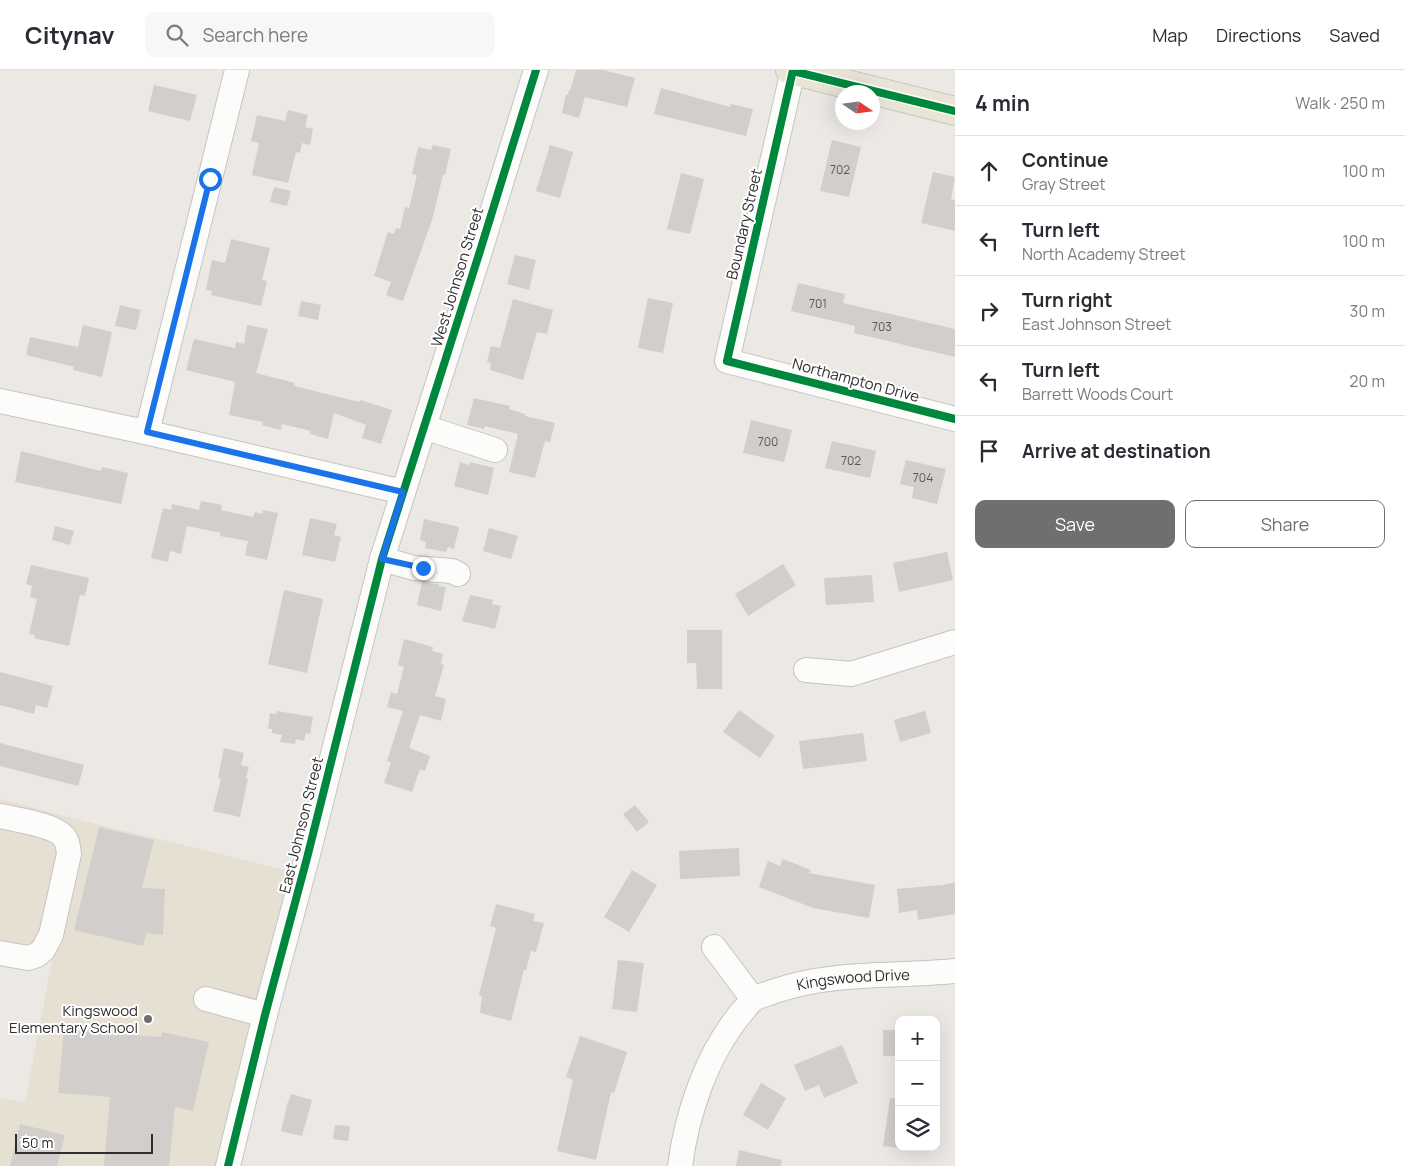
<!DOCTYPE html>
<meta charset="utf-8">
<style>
:root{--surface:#fff;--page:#f7f7f7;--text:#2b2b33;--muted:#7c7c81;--line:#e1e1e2;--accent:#706f6e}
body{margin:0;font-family:Manrope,sans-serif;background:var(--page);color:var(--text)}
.controls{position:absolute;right:15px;bottom:15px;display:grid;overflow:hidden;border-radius:10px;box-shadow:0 5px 20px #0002}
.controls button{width:45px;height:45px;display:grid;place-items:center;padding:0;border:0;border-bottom:1px solid var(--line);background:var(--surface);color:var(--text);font:25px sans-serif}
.compass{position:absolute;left:835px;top:15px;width:45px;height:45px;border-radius:50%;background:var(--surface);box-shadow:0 5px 20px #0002;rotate:103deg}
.scale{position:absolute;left:15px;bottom:12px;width:138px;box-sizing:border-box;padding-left:5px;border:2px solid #2e2e2e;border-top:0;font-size:14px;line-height:18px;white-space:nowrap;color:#2e2e2e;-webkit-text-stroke:4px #fff;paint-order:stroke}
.stop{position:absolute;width:15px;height:15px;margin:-11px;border:4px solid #1a73e8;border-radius:50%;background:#fff}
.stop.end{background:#1a73e8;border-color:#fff;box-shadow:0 1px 5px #0008}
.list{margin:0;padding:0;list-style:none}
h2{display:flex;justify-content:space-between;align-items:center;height:65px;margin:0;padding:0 20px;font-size:21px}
h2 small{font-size:16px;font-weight:400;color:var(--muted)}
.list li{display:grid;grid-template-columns:32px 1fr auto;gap:15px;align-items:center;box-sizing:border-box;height:70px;padding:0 20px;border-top:1px solid var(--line)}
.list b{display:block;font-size:19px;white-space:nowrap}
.list p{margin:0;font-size:16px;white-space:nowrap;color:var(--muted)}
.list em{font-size:16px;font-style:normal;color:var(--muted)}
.actions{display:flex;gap:10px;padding:15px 20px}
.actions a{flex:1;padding:11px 0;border:1px solid var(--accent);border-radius:10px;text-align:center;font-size:18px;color:var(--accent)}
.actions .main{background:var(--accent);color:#fff}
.icon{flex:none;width:28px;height:28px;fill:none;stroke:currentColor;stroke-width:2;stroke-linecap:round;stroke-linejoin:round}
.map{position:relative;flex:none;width:955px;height:1096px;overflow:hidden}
header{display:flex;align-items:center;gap:30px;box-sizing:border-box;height:70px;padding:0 25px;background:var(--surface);border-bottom:1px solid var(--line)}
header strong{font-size:24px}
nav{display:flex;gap:28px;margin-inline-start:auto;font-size:18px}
.search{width:350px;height:45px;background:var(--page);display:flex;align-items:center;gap:12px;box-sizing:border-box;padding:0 18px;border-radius:10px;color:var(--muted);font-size:19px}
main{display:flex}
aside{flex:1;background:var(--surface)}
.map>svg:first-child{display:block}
.education{fill:#e6e0d3}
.building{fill:#d1cecb}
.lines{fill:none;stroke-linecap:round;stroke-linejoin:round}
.minor-casing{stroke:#c5c4c5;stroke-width:26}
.major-casing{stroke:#c6c5c4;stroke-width:30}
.minor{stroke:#fcfcfb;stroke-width:24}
.major{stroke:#e8e4d6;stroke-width:28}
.cycleway-casing{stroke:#fff;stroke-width:11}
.cycleway{stroke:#00873e;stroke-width:8}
.route{stroke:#1a73e8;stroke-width:6}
.poi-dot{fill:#706f6e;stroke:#fff;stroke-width:2}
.labels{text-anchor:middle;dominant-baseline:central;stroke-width:4;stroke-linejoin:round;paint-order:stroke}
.number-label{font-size:12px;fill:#585857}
.street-label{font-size:15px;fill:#2e2e2e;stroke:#fff}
.poi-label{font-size:15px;fill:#2e2e2e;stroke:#fff;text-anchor:end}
</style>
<header>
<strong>Citynav</strong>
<div class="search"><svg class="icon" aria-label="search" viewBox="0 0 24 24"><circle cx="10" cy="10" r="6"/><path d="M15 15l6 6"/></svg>Search here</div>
<nav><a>Map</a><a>Directions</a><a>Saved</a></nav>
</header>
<main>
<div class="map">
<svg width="955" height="1096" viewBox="0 0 955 1096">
<rect width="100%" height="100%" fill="#ece8e4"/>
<polygon class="education" points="0,729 96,754 294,802 217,1096 0,1096 0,1028 25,1033 53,885 0,870"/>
<g class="building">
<polygon points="576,0 603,0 635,8 627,37 585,27 579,48 562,43 566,24 568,25 569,20 570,21"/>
<polygon points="154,15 197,25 190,51 148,41"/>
<polygon points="661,18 730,37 731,34 753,39 746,66 654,44"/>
<polygon points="288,40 308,45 305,57 313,59 310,75 302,73 300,83 296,82 288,113 252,105 259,73 251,71 257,45 285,51"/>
<polygon points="832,70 861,77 849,127 820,121"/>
<polygon points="433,75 451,79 445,105 443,105 432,150 403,231 386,225 391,212 374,206 388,162 394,164 396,158 400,159 405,137 409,138 417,105 412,104 418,77 431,80"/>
<polygon points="550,75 573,82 560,128 536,121"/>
<polygon points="933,102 955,107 951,129 955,130 955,161 921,153"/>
<polygon points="681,103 704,109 690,164 667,159"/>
<polygon points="274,117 291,121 287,136 270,132"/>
<polygon points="231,169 270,178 262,210 267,211 261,236 211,225 212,221 206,220 212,190 225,193"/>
<polygon points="515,185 536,190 529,220 507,214"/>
<polygon points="798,213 845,224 843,233 955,259 955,287 854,263 855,256 791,241"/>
<polygon points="648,228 673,233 663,283 638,278"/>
<polygon points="513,229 553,240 547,264 537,262 523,310 490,300 491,293 487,292 491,276 500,278"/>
<polygon points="301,231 321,235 318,250 298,246"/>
<polygon points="120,235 141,240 136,260 115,256"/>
<polygon points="83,255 112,262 102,307 73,300 74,297 26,285 30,267 78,277"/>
<polygon points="247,255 268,259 256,303 295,313 294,316 359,332 360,330 392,340 381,374 362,368 366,355 334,343 328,369 310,364 311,361 282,354 281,360 262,355 263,352 229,345 235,312 186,300 194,269 235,278 236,272 244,274"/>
<polygon points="474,328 510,336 509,339 525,344 525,346 555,353 550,372 545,371 535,408 509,402 518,364 485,356 484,359 467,355"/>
<polygon points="751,350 792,360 784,392 743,383"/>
<polygon points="832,371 876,381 870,408 825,398"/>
<polygon points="21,381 101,401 102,397 128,403 121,434 15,412"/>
<polygon points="906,390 946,399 937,434 912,428 914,417 900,414"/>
<polygon points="460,392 469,395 470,392 494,398 488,425 454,416"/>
<polygon points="201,431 222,435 221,440 253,447 255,442 262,444 263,440 278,443 267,490 245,485 248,471 220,466 221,463 187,456 181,484 170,481 168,492 151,488 163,438 171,440 172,434 199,440"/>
<polygon points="310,448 337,454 334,465 341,467 335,492 302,485"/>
<polygon points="424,449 459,457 454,479 448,477 446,482 425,478 426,472 420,470"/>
<polygon points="55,456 74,461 70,475 52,470"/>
<polygon points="489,458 518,466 511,489 483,481"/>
<polygon points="947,482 953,510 899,522 893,493"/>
<polygon points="783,494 796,515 748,546 735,524"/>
<polygon points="31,495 89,508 85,526 80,525 69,576 34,568 35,565 29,564 37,529 30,527 32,516 26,514"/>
<polygon points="872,505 874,532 826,535 824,508"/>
<polygon points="422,512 439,514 439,516 446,517 441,541 417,535"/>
<polygon points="284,520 323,529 307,603 268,594"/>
<polygon points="470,525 493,530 492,534 501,536 495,559 462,551"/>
<polygon points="687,560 722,560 722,619 697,619 696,593 687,593"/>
<polygon points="404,569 433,577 432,581 443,584 441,594 444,595 435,626 446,629 441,651 420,645 409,678 430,686 425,701 420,699 412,722 384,713 391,692 387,691 403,641 387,637 391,622 397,624 404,597 398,595"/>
<polygon points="0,602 53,616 47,638 36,635 34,644 0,635"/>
<polygon points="739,640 775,666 760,688 723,662"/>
<polygon points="277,641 313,647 310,664 306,663 304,671 296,669 295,674 280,672 282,665 272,663 272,659 268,659 270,643 276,644"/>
<polygon points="925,641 931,663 900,672 894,650"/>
<polygon points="863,663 867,691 803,699 799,671"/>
<polygon points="0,673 84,695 78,716 0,696"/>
<polygon points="224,678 244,683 241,695 249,697 246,708 248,709 240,747 213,741 221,709 218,708"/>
<polygon points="635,735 649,752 637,762 623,744"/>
<polygon points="99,757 154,770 142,818 165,819 163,865 146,863 143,876 74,860"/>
<polygon points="739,778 740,806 680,809 679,781"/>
<polygon points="783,789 811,800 809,803 875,815 869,848 813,838 759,817 768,791 780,796"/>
<polygon points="632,800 657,815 629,862 604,847"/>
<polygon points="955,812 955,844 918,850 917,840 899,843 897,819 943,815"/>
<polygon points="496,834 535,844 533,851 544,853 536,882 531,881 526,900 524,900 511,951 480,943 482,926 479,925 496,858 490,856"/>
<polygon points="618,890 644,893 637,942 612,939"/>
<polygon points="64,960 161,967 162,962 209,972 193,1041 175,1037 169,1096 104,1096 110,1027 58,1023"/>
<rect x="883" y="960" width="16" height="26"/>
<polygon points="580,966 627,982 614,1023 611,1022 596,1090 557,1081 573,1010 566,1007"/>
<polygon points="842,975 858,1013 824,1028 819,1015 805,1021 794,995"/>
<polygon points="761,1013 786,1028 768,1060 743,1045"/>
<polygon points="291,1024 312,1030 302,1066 281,1061 288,1031 289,1031"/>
<polygon points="890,1028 899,1029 899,1078 883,1076"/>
<polygon points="20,1054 65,1065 57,1096 10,1096"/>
<polygon points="335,1055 350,1056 348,1071 333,1069"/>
<polygon points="739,1080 782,1090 781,1096 736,1096"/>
</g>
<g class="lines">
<defs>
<g id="minor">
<polyline points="793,0 727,291 955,349"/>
<polyline points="0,331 145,362 403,422"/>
<polyline points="424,357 495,380"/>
<polyline points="147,362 237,0"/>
<polyline points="382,489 414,498 452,501 458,504"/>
<polyline points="806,600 851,604 955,572"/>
<path d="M0,746C16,750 52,754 63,766C68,771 68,777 69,784L51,865L43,880L37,885L28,888L0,883"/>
<polyline points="714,877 753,929"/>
<polyline points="206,929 265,945"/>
<polyline points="228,1096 265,945 307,788 382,489 480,181 536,0"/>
<path id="s1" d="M680,1096C687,1043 707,984 741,943C745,939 749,932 754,929C760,925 768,924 775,921C833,901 895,907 955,901"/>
</g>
<polyline id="major" points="790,0 955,41"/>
</defs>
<use href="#minor" class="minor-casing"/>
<use href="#major" class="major-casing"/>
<use href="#minor" class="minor"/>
<use href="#major" class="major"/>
<defs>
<g id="cycleway">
<polyline points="793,0 727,291 955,349"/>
<polyline points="793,1 955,41"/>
<polyline points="228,1096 265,945 307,788 382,489 480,181 536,0"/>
</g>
</defs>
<use href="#cycleway" class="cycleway-casing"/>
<use href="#cycleway" class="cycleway"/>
</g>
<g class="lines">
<polyline class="route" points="210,109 147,362 403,422 382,489 423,498"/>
</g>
<circle class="poi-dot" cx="148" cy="949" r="5"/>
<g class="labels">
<g class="number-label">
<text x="840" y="99">702</text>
<text x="818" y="233">701</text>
<text x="882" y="256">703</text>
<text x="768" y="371">700</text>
<text x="851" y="390">702</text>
<text x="923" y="407">704</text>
</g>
<g class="street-label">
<text transform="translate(744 154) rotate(-77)">Boundary Street</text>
<text transform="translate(457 207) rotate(-73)">West Johnson Street</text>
<text transform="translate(856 310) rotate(15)">Northampton Drive</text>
<text transform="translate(301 755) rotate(-76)">East Johnson Street</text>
<text stroke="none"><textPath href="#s1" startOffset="288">Kingswood Drive</textPath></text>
</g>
<g class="poi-label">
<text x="138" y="940">Kingswood<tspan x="138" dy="17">Elementary School</tspan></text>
</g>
</g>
</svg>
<div class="controls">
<button>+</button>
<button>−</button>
<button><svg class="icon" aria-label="layers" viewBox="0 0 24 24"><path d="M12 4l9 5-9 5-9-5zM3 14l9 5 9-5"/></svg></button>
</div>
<svg class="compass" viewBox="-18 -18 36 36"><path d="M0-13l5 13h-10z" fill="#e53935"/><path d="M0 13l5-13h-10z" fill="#7c7c81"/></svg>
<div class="scale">50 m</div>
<div class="stop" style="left:210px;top:109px"></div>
<div class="stop end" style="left:423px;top:498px"></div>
</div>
<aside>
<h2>4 min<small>Walk · 250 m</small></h2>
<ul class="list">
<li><svg class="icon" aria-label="ahead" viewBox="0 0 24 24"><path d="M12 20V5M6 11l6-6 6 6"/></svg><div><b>Continue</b><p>Gray Street</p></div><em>100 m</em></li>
<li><svg class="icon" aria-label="left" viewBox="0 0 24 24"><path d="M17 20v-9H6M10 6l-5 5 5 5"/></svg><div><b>Turn left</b><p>North Academy Street</p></div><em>100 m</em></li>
<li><svg class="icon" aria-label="right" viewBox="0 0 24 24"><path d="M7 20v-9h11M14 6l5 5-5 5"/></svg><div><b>Turn right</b><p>East Johnson Street</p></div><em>30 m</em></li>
<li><svg class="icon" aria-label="left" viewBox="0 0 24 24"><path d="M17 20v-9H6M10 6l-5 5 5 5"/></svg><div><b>Turn left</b><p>Barrett Woods Court</p></div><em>20 m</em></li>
<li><svg class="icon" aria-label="arrive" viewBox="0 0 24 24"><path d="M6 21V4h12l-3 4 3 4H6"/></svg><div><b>Arrive at destination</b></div></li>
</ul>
<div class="actions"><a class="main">Save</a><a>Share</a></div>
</aside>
</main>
